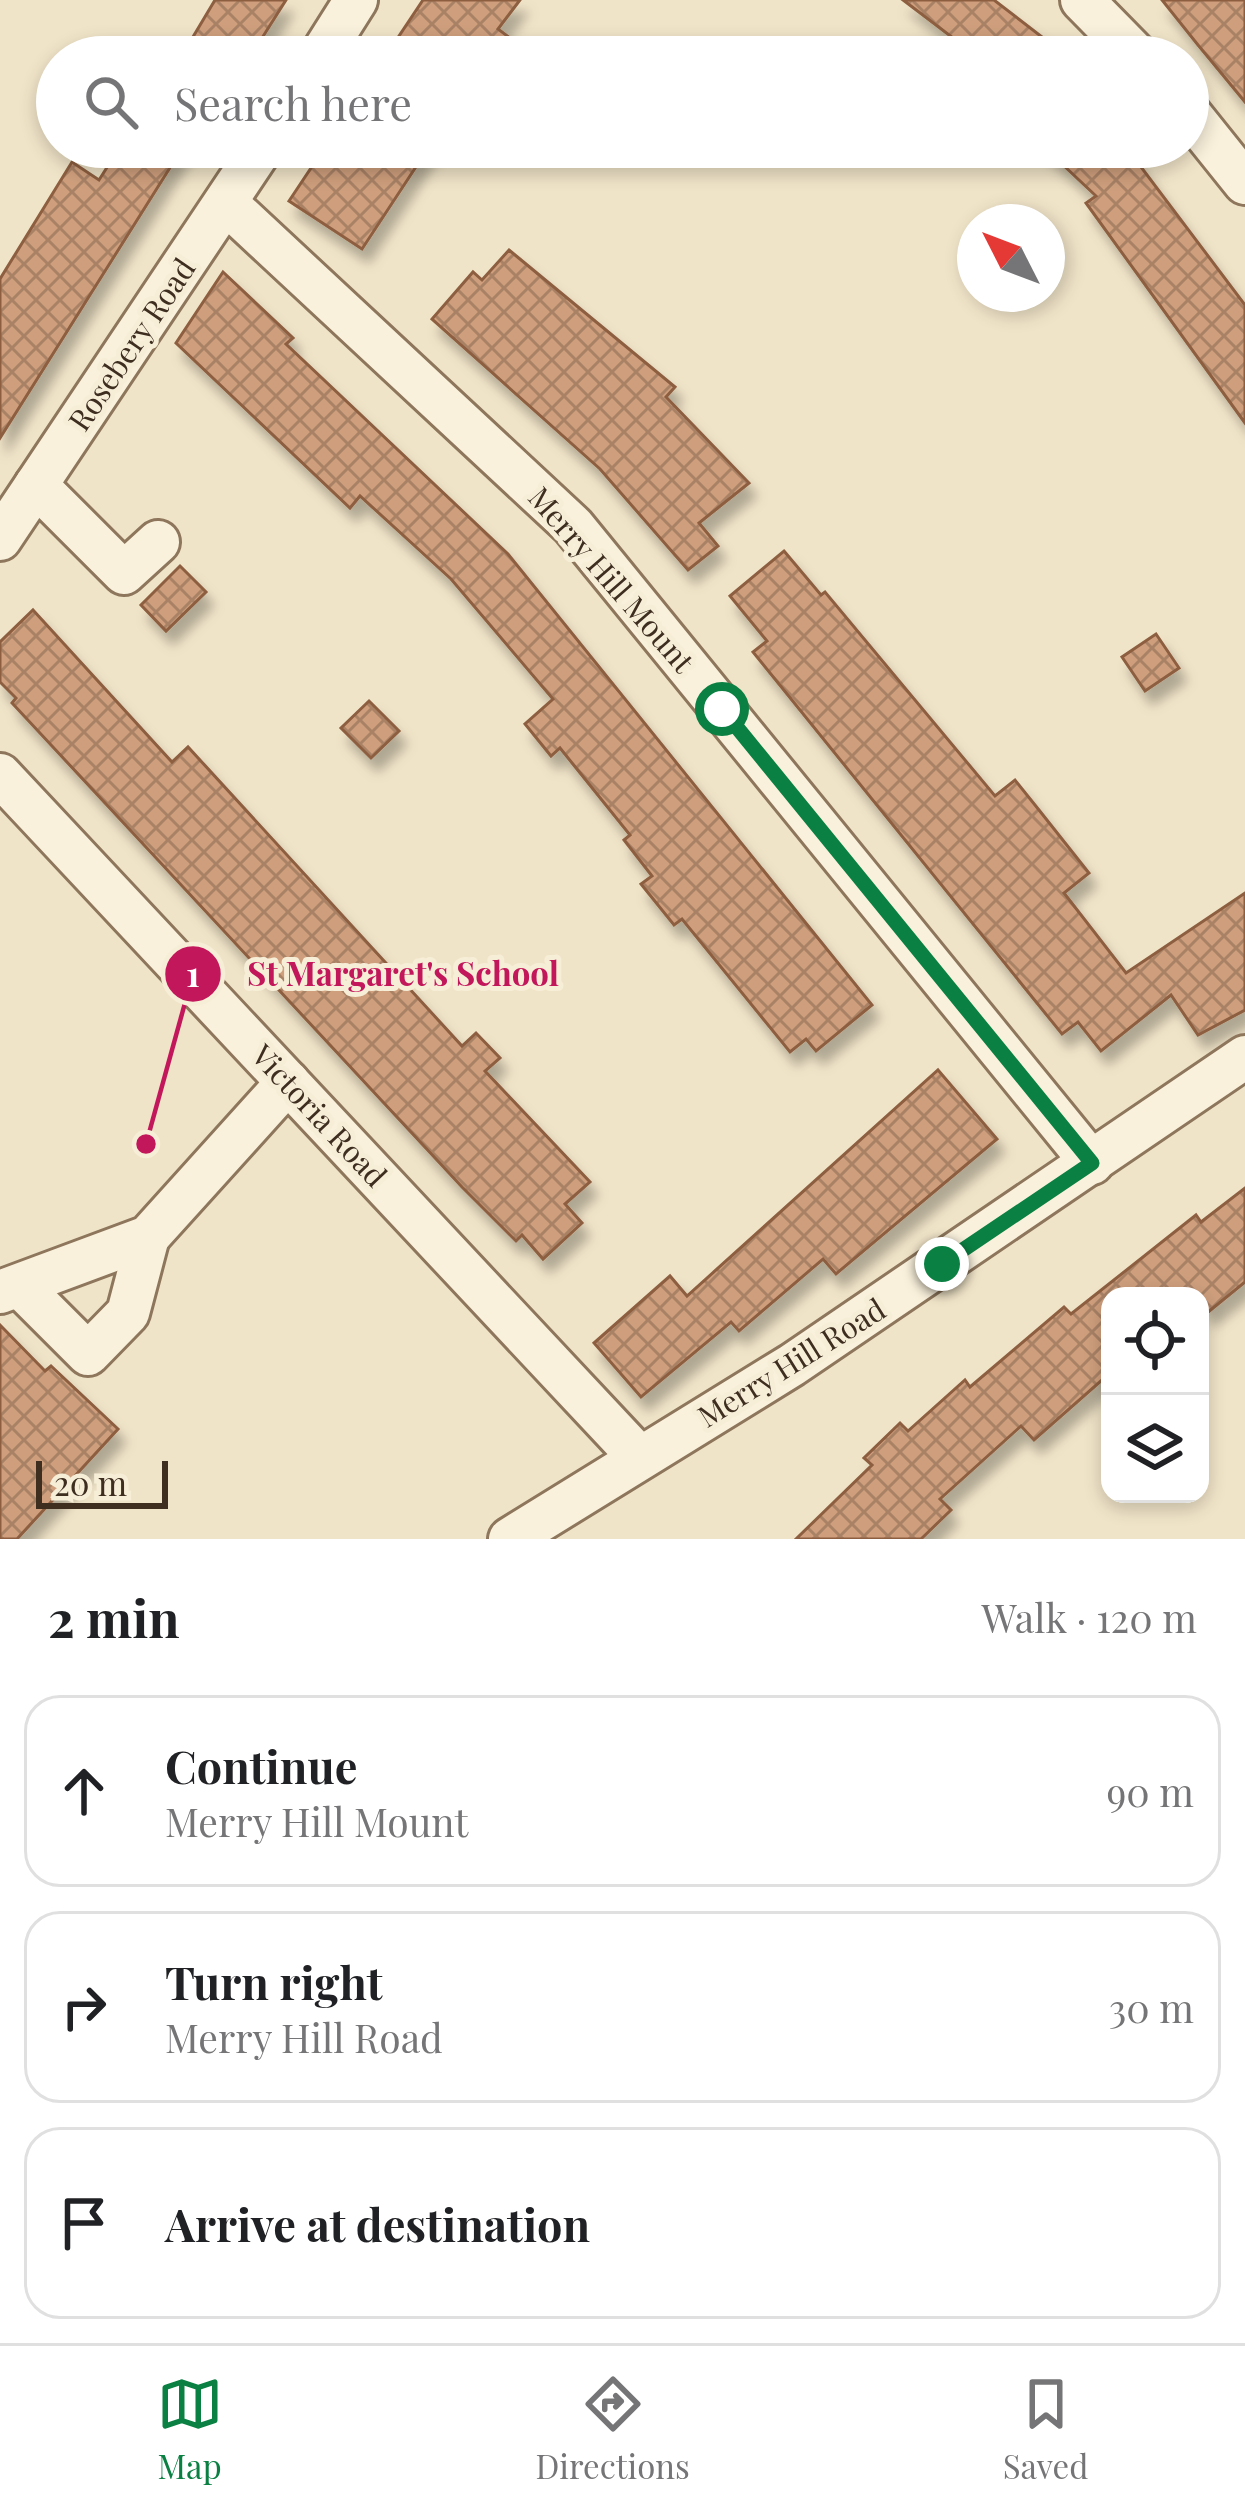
<!DOCTYPE html>
<meta charset="utf-8">
<style>
:root{--surface:#fff;--page:#f2f2f2;--text:#202124;--muted:#757577;--line:#e0e0e0;--accent:#0b8043}
body{margin:0;font-family:"Playfair Display",serif;background:var(--page);color:var(--text)}
.controls{position:absolute;right:36px;bottom:36px;display:grid;overflow:hidden;border-radius:24px;box-shadow:0 6px 18px #0003}
.controls button{width:108px;height:108px;display:grid;place-items:center;padding:0;border:0;border-bottom:3px solid var(--line);background:var(--surface);color:var(--text);font:60px sans-serif}
.compass{position:absolute;left:957px;top:204px;width:108px;height:108px;border-radius:50%;background:var(--surface);box-shadow:0 6px 18px #0003;rotate:312deg}
.scale{position:absolute;left:36px;bottom:30px;width:132px;box-sizing:border-box;padding-left:12px;border:6px solid #3d2e20;border-top:0;font-size:33px;line-height:42px;white-space:nowrap;color:#3d2e20;-webkit-text-stroke:9px #f7eed8;paint-order:stroke}
.stop{position:absolute;width:36px;height:36px;margin:-27px;border:9px solid #0b8043;border-radius:50%;background:#fff}
.stop.end{background:#0b8043;border-color:#fff;box-shadow:0 3px 12px #0008}
.list{margin:0;padding:0;list-style:none}
h2{display:flex;justify-content:space-between;align-items:center;height:156px;margin:0;padding:0 48px;font-size:51px}
h2 small{font-size:39px;font-weight:400;color:var(--muted)}
.list li{display:grid;grid-template-columns:78px 1fr auto;gap:36px;align-items:center;box-sizing:border-box;height:192px;margin:0 24px 24px;padding:0 24px;border:3px solid var(--line);border-radius:36px}
.list b{display:block;font-size:45px;white-space:nowrap}
.list p{margin:0;font-size:39px;white-space:nowrap;color:var(--muted)}
.list em{font-size:39px;font-style:normal;color:var(--muted)}
.icon{flex:none;width:66px;height:66px;fill:none;stroke:currentColor;stroke-width:2;stroke-linecap:round;stroke-linejoin:round}
.map{position:relative;flex:none;width:1245px;height:1539px;overflow:hidden}
.search{position:absolute;background:var(--surface);box-shadow:0 6px 18px #0003;left:36px;right:36px;top:36px;height:132px;display:flex;align-items:center;gap:30px;box-sizing:border-box;padding:0 42px;border-radius:66px;color:var(--muted);font-size:45px}
.sheet{height:804px;background:var(--surface)}
nav{display:flex;justify-content:space-around;align-items:center;box-sizing:border-box;height:168px;border-top:3px solid var(--line);background:var(--surface);font-size:33px;color:var(--muted)}
nav a{display:grid;justify-items:center;gap:6px}
nav .on{color:var(--accent)}
.map>svg:first-child{display:block}
.building{fill:url(#building-cross-hatch);stroke:#8d5f41;stroke-width:3;filter:url(#shadow)}
.lines{fill:none;stroke-linecap:round;stroke-linejoin:round}
.minor-casing{stroke:#8d765c;stroke-width:48}
.minor{stroke:#faf1dc;stroke-width:42}
.route{stroke:#0b8043;stroke-width:15}
.labels{text-anchor:middle;dominant-baseline:central;stroke-width:10;stroke-linejoin:round;paint-order:stroke}
.street-label{font-size:30px;fill:#3d2e20;stroke:#f7eed8}
.leader{fill:none;stroke:#c2185b;stroke-width:4.5}
.callout-dot{fill:#c2185b;stroke:#f7eed8;stroke-width:4.5}
.mark-label{font-size:36px;text-anchor:middle;font-weight:bold;fill:#fff}
.callout-label{font-size:33px;text-anchor:middle;font-weight:bold;fill:#c2185b;stroke:#f7eed8;stroke-width:10;stroke-linejoin:round;paint-order:stroke}
</style>
<div class="map">
<svg width="1245" height="1539" viewBox="0 0 1245 1539">
<defs>
<pattern id="building-cross-hatch" width="8" height="8" patternUnits="userSpaceOnUse" patternTransform="scale(3)"><rect width="8" height="8" fill="#cf9f7d"/><path d="M0 0l8 8M0 8l8-8" fill="none" stroke="#a98266"/></pattern>
<filter id="shadow"><feDropShadow dx="7" dy="13" stdDeviation="6" flood-color="#0004"/></filter>
</defs>
<rect width="100%" height="100%" fill="#f0e4c8"/>
<g class="building">
<polygon points="215,0 286,0 250,57 181,57"/>
<polygon points="423,0 520,0 498,29 535,57 385,57"/>
<polygon points="903,0 994,0 1068,57 978,57"/>
<polygon points="1162,0 1245,0 1245,102 1198,45"/>
<polygon points="120,147 183,147 0,438 0,279 72,162 99,180"/>
<polygon points="325,147 429,147 362,249 289,201"/>
<polygon points="1044,147 1126,147 1245,305 1245,423 1086,203 1096,196"/>
<polygon points="509,250 675,387 666,397 749,483 699,523 718,546 688,570 600,469 432,319 473,272 482,280"/>
<polygon points="223,272 293,338 286,344 508,554 872,1005 816,1051 806,1039 790,1052 682,919 674,925 641,884 652,876 624,840 630,835 560,748 551,756 525,724 553,699 451,579 360,496 350,508 176,343"/>
<polygon points="784,551 821,595 825,592 995,796 1015,780 1039,810 1089,873 1064,893 1126,973 1245,893 1245,1010 1198,1035 1171,995 1101,1051 1078,1022 1062,1034 753,652 767,641 730,596"/>
<polygon points="180,566 206,592 166,631 141,605"/>
<polygon points="33,610 172,762 188,747 462,1046 476,1033 500,1058 485,1071 590,1182 565,1204 582,1223 543,1259 522,1235 516,1241 462,1187 12,703 16,698 0,682 0,642"/>
<polygon points="1156,634 1179,668 1145,691 1122,657"/>
<polygon points="369,701 399,731 371,758 341,728"/>
<polygon points="938,1070 997,1139 836,1274 823,1259 739,1331 731,1322 641,1397 594,1343 670,1276 687,1296"/>
<polygon points="1245,1188 1245,1282 1207,1313 1200,1296 1110,1296 1110,1373 1034,1440 1021,1426 940,1499 951,1510 921,1539 796,1539 872,1465 864,1458 900,1423 908,1431 965,1380 970,1387 1064,1307 1071,1314 1196,1215 1201,1222"/>
<polygon points="0,1325 45,1371 51,1366 118,1429 17,1539 0,1539"/>
</g>
<g class="lines">
<defs>
<g id="minor">
<polyline points="1082,0 1138,57"/>
<polyline points="320,57 356,0"/>
<polyline points="1188,112 1245,183"/>
<polyline points="226,203 573,526 1092,1163"/>
<polyline points="36,485 124,573 158,542"/>
<polyline points="0,539 262,147"/>
<polyline points="0,775 638,1456"/>
<polyline points="20,1286 88,1354 128,1313 148,1237"/>
<polyline points="0,1292 148,1237 288,1082"/>
<polyline points="510,1539 792,1365 1245,1057"/>
</g>
</defs>
<use href="#minor" class="minor-casing"/>
<use href="#minor" class="minor"/>
</g>
<g class="lines">
<polyline class="route" points="722,709 1092,1163 942,1264"/>
</g>
<g class="labels">
<g class="street-label">
<text transform="translate(131 344) rotate(-56)">Rosebery Road</text>
<text transform="translate(612 579) rotate(49)">Merry Hill Mount</text>
<text transform="translate(320 1115) rotate(47)">Victoria Road</text>
<text transform="translate(791 1362) rotate(-32)">Merry Hill Road</text>
</g>
</g>
<path class="leader" d="M146 1144L193 974"/>
<g class="callout-dot">
<circle cx="146" cy="1144" r="12"/>
<circle cx="193" cy="974" r="30"/>
</g>
<g class="mark-label">
<text x="193" y="987">1</text>
</g>
<g class="callout-label">
<text x="403" y="986">St Margaret's School</text>
</g>
</svg>
<div class="controls">
<button><svg class="icon" aria-label="locate" viewBox="0 0 24 24"><circle cx="12" cy="12" r="6"/><path d="M12 2v4M12 18v4M2 12h4M18 12h4"/></svg></button>
<button><svg class="icon" aria-label="layers" viewBox="0 0 24 24"><path d="M12 4l9 5-9 5-9-5zM3 14l9 5 9-5"/></svg></button>
</div>
<svg class="compass" viewBox="-18 -18 36 36"><path d="M0-13l5 13h-10z" fill="#e53935"/><path d="M0 13l5-13h-10z" fill="#757577"/></svg>
<div class="scale">20 m</div>
<div class="stop" style="left:722px;top:709px"></div>
<div class="stop end" style="left:942px;top:1264px"></div>
<div class="search"><svg class="icon" aria-label="search" viewBox="0 0 24 24"><circle cx="10" cy="10" r="6"/><path d="M15 15l6 6"/></svg>Search here</div>
</div>
<section class="sheet">
<h2>2 min<small>Walk · 120 m</small></h2>
<ul class="list">
<li><svg class="icon" aria-label="ahead" viewBox="0 0 24 24"><path d="M12 20V5M6 11l6-6 6 6"/></svg><div><b>Continue</b><p>Merry Hill Mount</p></div><em>90 m</em></li>
<li><svg class="icon" aria-label="right" viewBox="0 0 24 24"><path d="M7 20v-9h11M14 6l5 5-5 5"/></svg><div><b>Turn right</b><p>Merry Hill Road</p></div><em>30 m</em></li>
<li><svg class="icon" aria-label="arrive" viewBox="0 0 24 24"><path d="M6 21V4h12l-3 4 3 4H6"/></svg><div><b>Arrive at destination</b></div></li>
</ul>
</section>
<nav>
<a class="on"><svg class="icon" aria-label="map" viewBox="0 0 24 24"><path d="M3 6l6-2 6 2 6-2v14l-6 2-6-2-6 2zM9 4v14M15 6v14"/></svg>Map</a>
<a><svg class="icon" aria-label="directions" viewBox="0 0 24 24"><path d="M12 3l9 9-9 9-9-9zM9 14v-3h6M13 9l2 2-2 2"/></svg>Directions</a>
<a><svg class="icon" aria-label="saved" viewBox="0 0 24 24"><path d="M7 4h10v16l-5-4-5 4z"/></svg>Saved</a>
</nav>
